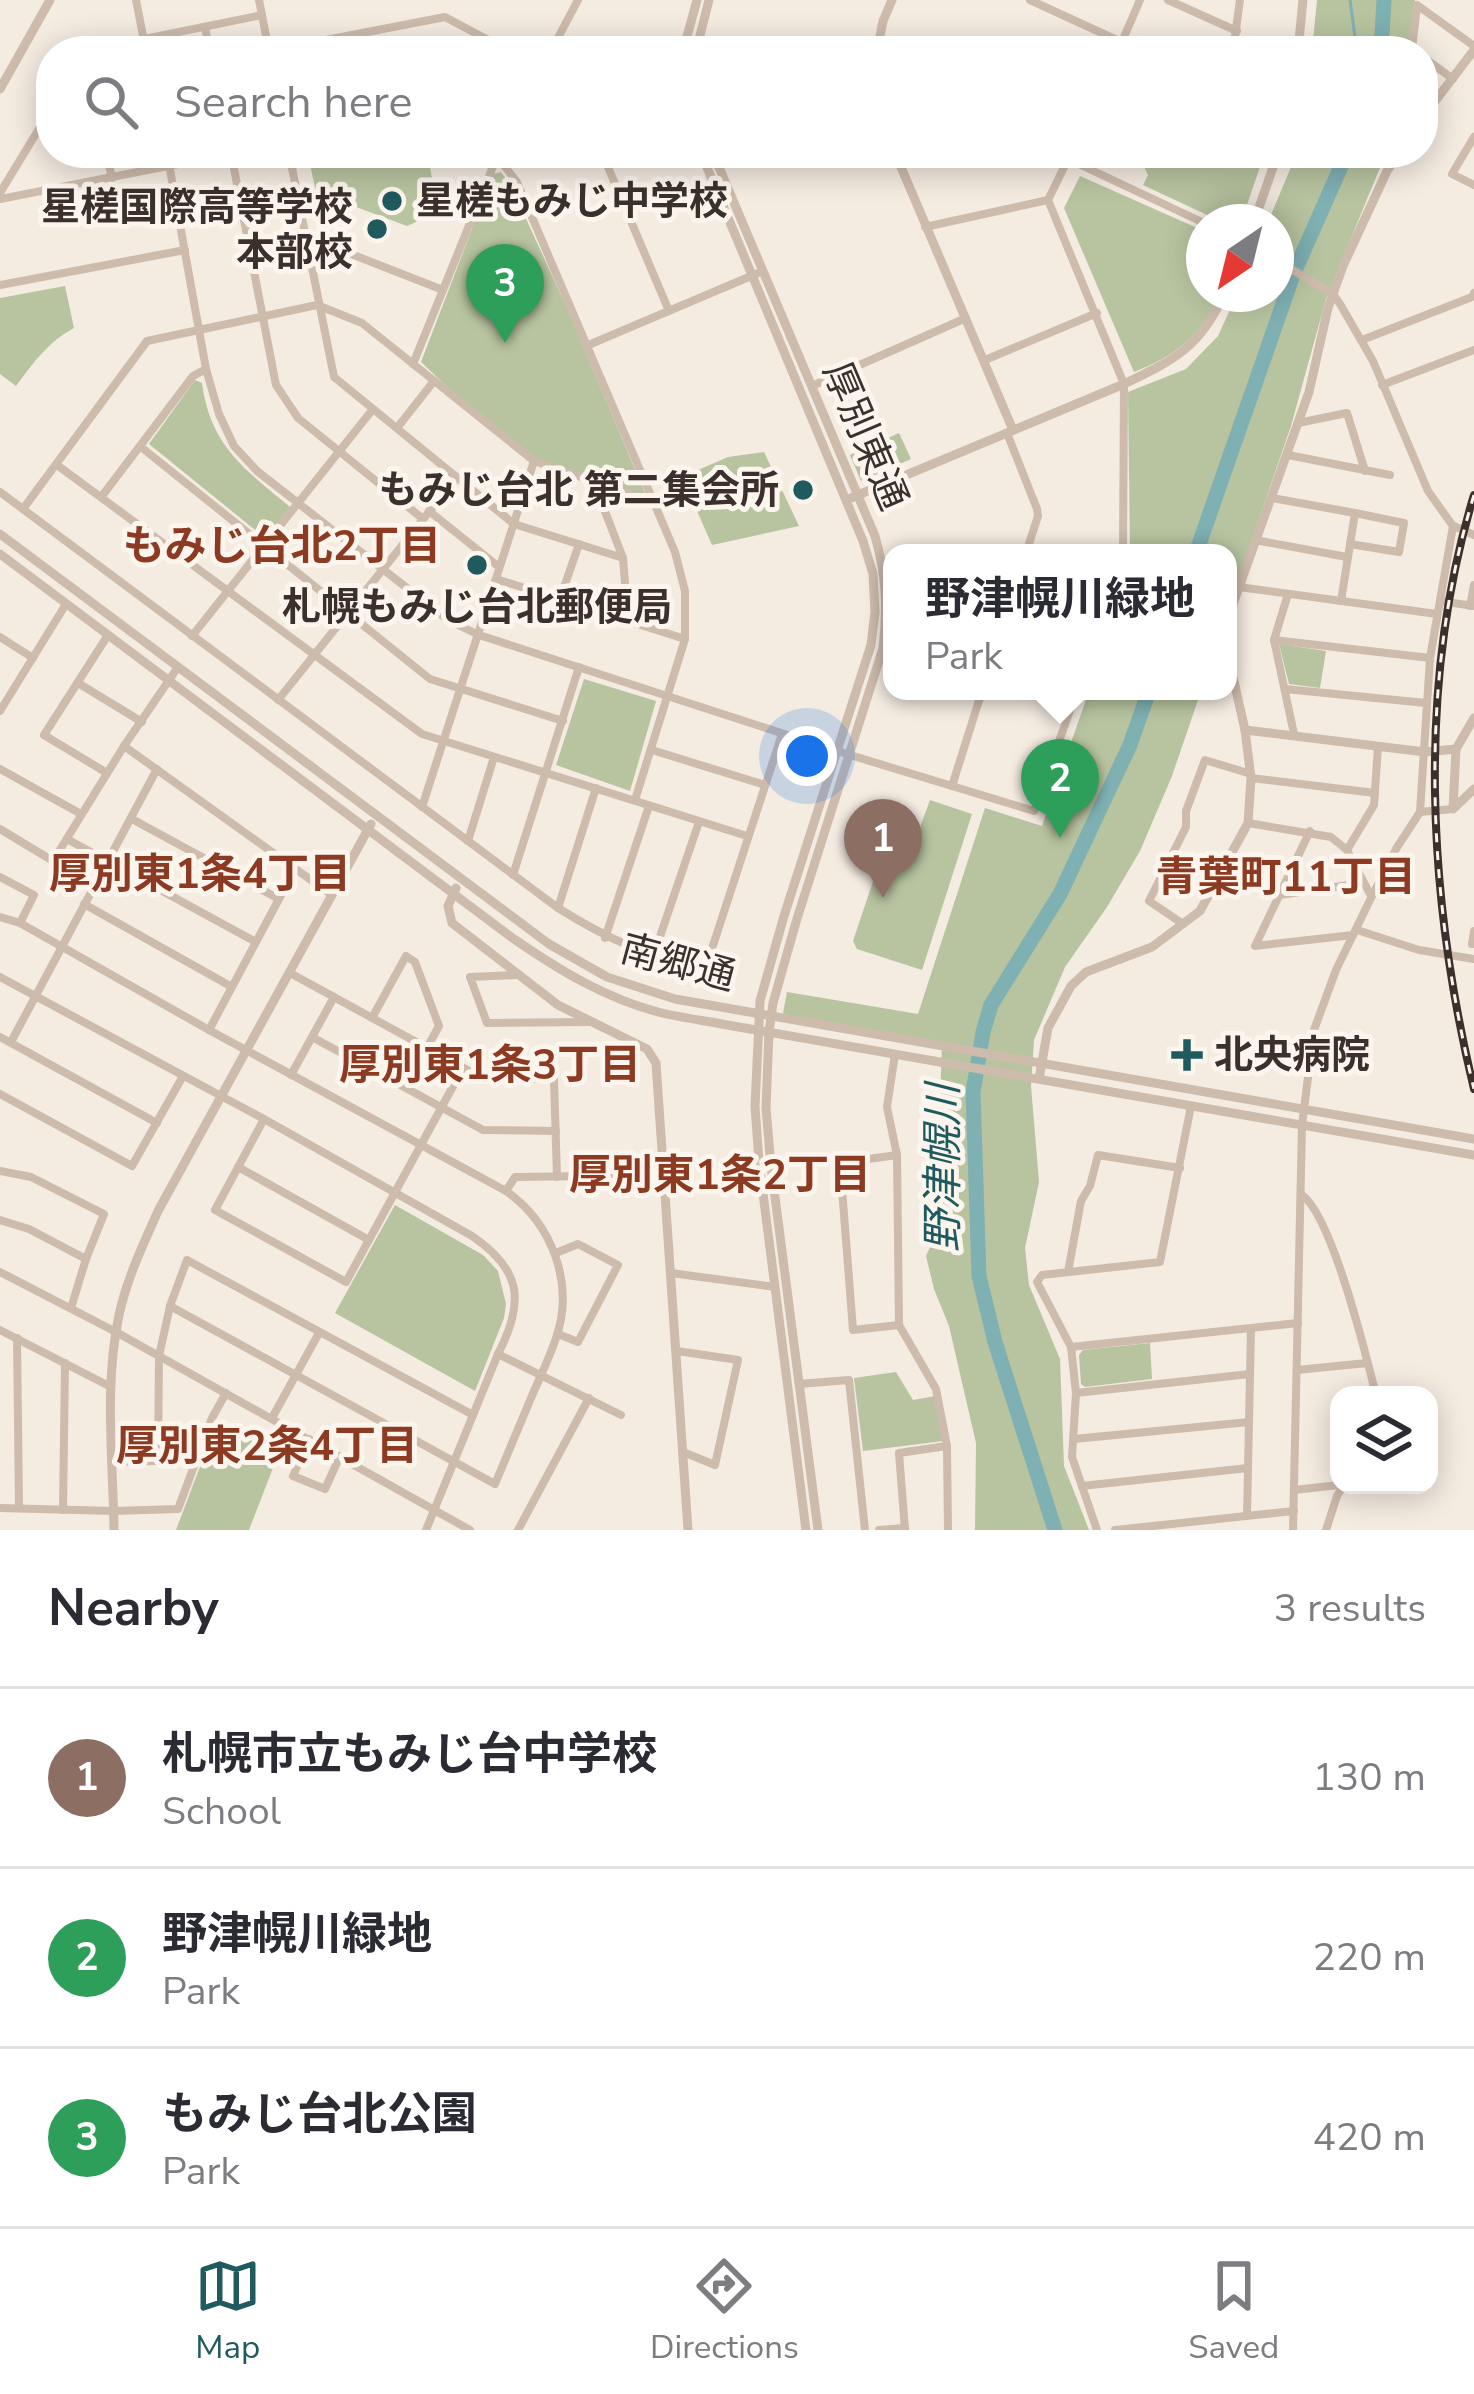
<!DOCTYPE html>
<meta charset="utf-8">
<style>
:root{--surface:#fff;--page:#f2f2f3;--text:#2b2b33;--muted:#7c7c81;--line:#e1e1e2;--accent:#1f5a5e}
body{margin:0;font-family:"Nunito Sans","Noto Sans JP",sans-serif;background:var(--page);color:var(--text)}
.controls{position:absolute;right:36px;bottom:36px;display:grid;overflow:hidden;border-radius:24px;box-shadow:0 6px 30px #0003}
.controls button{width:108px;height:108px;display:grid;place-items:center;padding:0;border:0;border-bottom:3px solid var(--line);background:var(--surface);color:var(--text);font:60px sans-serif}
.compass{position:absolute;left:1186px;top:204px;width:108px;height:108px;border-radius:50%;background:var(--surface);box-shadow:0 6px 30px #0003;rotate:215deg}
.you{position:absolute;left:807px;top:756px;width:42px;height:42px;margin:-30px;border:9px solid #fff;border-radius:50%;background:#1a73e8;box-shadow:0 0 0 18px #1a73e833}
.badge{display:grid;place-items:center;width:78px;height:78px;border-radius:50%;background:var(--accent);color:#fff;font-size:39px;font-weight:700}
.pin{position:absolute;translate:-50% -99px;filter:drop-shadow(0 3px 6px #0008)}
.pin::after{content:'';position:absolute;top:63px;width:42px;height:36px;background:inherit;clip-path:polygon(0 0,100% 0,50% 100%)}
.popup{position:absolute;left:883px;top:544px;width:354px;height:156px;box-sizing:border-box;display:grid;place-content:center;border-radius:24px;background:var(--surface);filter:drop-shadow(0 3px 9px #0005);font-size:39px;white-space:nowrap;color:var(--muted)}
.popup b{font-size:45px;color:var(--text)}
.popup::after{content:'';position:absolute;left:50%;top:100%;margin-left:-24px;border:24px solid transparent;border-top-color:var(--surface)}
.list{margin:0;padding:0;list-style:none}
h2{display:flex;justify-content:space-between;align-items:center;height:156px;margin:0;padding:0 48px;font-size:51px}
h2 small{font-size:39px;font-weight:400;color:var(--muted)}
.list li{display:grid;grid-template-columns:78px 1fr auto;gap:36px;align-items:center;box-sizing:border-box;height:180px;padding:0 48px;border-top:3px solid var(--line)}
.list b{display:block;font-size:45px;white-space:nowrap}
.list p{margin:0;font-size:39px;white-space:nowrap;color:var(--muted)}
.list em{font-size:39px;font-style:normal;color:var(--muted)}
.icon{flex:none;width:66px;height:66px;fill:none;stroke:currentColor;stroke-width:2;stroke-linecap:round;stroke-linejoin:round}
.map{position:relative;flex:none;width:1474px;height:1530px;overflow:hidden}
.search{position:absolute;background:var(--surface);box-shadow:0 6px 30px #0003;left:36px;right:36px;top:36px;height:132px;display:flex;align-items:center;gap:30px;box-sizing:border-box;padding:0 42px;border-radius:48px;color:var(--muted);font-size:45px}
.sheet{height:696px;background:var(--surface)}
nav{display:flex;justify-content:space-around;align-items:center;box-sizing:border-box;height:168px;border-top:3px solid var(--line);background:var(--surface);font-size:33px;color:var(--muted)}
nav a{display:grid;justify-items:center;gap:6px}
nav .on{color:var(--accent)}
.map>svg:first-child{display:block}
.green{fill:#b8c4a0}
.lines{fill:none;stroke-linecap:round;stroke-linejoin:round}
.stream{stroke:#7fb0b2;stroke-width:3}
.river{stroke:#7fb0b2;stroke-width:15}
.minor{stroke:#cdbbac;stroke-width:8}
.tertiary{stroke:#cdbbac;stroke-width:9}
.rail-casing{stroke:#3b302b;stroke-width:8}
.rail{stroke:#fbf5ee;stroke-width:3;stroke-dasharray:9;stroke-linecap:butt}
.poi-dot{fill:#1f5a5e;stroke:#fbf5ee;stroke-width:4.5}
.labels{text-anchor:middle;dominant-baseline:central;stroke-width:10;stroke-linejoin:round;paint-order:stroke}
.poi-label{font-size:39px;font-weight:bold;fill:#3b302b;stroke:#fbf5ee;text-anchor:start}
.street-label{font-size:39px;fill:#3b302b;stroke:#fbf5ee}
.neighbourhood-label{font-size:42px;font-weight:bold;fill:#8c3b22;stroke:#fbf5ee}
.water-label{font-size:42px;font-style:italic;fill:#1f5a5e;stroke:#fbf5ee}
</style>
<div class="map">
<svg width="1474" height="1530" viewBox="0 0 1474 1530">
<rect width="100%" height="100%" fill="#f4ebe1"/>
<g class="green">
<polygon points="1317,0 1415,0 1409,51 1312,51"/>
<polygon points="316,153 379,153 379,155 430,167 433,184 416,222 407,226 316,192 308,155"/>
<polygon points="1136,153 1231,153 1260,167 1241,222 1222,222 1143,185 1148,175 1143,165 1133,160"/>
<polygon points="1293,153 1386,153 1326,299 1291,426 1228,609 1228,553 1130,553 1128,392 1186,369 1218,336 1237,294 1276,294 1276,222 1268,222 1291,167"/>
<polygon points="501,172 511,186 567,308 648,500 535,460 463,402 421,362 493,174"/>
<path d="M1080,176L1204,231V294H1219C1203,335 1174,357 1134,372L1064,208Z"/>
<path d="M65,286L74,328C48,342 34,362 16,386L0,374V298Z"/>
<path d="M195,380L202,383C210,445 244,469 290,507L265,538L149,444Z"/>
<polygon points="899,433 911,459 861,481 850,455"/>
<polygon points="764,452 799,526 712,545 682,477 728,457"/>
<polygon points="1279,644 1326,651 1320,688 1289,684"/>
<polygon points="584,679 656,701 630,791 556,765"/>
<polygon points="1089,691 1201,691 1172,776 1140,851 1107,907 1065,967 1034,1040 1031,1086 1039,1182 1025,1248 1029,1285 1060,1359 1064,1466 1089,1530 975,1530 976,1443 949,1326 934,1289 926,1256 935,1236 942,1045 800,1020 783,1013 787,992 918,1014 985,808 1042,826"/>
<polygon points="930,800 972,814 922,970 857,949 853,941 893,822 919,830"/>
<polygon points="395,1205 483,1255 498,1271 506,1304 504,1318 475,1391 335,1313"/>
<polygon points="1150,1343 1152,1379 1085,1387 1081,1384 1079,1355 1083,1350"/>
<polygon points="896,1372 913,1400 935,1396 943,1441 863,1451 854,1378"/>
<polygon points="217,1422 278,1455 249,1530 176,1530"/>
</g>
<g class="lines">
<polyline class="stream" points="1350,0 1357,51"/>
<g class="river">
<polyline points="1381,51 1384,0"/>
<polyline points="1196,553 1293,275 1347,153"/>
<polyline points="1055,1530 995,1342 979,1276 973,1092 983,1032 991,1005 1060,894 1130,745 1149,691"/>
</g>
<g class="minor">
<polyline points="136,0 146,51"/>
<polyline points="259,0 269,51"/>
<polyline points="1030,0 1141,51"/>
<polyline points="1168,0 1237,31"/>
<polyline points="1417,5 1474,46"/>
<polyline points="205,28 210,51"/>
<polyline points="85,51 262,15"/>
<polyline points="269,51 445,17 509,51"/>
<polyline points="551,51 578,0"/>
<polyline points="1118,51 1140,0"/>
<polyline points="1233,51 1240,0"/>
<polyline points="1415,51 1412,49 1417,6"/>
<polyline points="1423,57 1453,79"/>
<polyline points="1474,137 1452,174 1474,185"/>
<polyline points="106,153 112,178"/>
<polyline points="167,153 206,369 219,414 234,446 257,471 448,620 479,635 837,751 1034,811 1077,691"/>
<polyline points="231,153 276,385 298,418 423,519"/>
<polyline points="289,153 334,377 514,524 623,558"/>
<polyline points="494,153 517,182 675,552 685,591 685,639 635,800"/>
<polyline points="602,153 669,311"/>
<polyline points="1071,153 1048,200 1124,384 1123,553"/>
<polyline points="1068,159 1204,223"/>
<polyline points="0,193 51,109"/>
<polyline points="0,199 234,153"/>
<polyline points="925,227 1048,200"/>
<polyline points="247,245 305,236 443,290"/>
<polyline points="1276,260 1333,294 1340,304 1373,361 1428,491 1453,526 1430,658 1420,812 1396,849 1371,898 1336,970 1314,1030 1302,1125 1293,1530"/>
<polyline points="0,285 185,250"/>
<polyline points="1362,340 1472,297 1474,293"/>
<polyline points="586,346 763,271"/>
<polyline points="985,360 1097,313"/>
<polyline points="413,364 498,154"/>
<polyline points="1382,385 1474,350"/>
<polyline points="812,386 966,318"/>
<polyline points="1298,423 1347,413 1365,471"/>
<polyline points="397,428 434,381"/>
<polyline points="1007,433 1037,509 1038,516 1026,553"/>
<polyline points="141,447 430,679 563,721"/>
<polyline points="1288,455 1390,475"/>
<polyline points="57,465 422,734 747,836"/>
<polyline points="594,483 623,558 628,621"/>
<path d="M0,492L558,908C611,941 645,955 705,970L782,734"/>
<polyline points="102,496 193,376 206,369"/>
<polyline points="1272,498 1355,513 1341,601"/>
<polyline points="23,509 147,341 317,305 362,323 534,461 654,502"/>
<polyline points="429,511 499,567"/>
<polyline points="1454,526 1474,535"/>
<polyline points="1255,540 1347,557"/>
<polyline points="1350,544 1399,552 1404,523 1355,513"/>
<polyline points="496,579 685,639"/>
<polyline points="1239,587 1437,614"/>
<polyline points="1288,594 1274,640 1294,734"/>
<polyline points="560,599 579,544"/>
<polyline points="1440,601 1474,606"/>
<polyline points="1470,606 1474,585"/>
<polyline points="192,636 373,409"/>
<polyline points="0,637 33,658"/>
<polyline points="1274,640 1430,658"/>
<polyline points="78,683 142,722"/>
<polyline points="1285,689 1426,703"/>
<polyline points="278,700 457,477"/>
<polyline points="0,711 66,604"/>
<polyline points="124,746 332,895"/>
<polyline points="652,750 765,785"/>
<polyline points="0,769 81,814"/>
<polyline points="107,773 44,735 108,635"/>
<polyline points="1251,778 1375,793"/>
<polyline points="952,786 982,691"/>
<polyline points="422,807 534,461"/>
<polyline points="1420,812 1453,809"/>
<polyline points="132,819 277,898"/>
<polyline points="1248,823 1331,837 1347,850 1371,896"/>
<polyline points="0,829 53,861 124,746 178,667"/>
<polyline points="1310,831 1255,946 1353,935"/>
<polyline points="67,839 254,941"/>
<polyline points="468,841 494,757"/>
<polyline points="1347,850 1374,805 1378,746"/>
<polyline points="513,875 579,667"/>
<polyline points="0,877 34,895 20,923"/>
<polyline points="1279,895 1363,883"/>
<polyline points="84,904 232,987"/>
<polyline points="558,908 596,788"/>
<path d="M0,917L20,923L209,1030L506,1191C552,1223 575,1284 556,1338C549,1359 539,1379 531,1398C519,1427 507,1456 495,1484L170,1306"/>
<polyline points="1183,924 1149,901 1186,827 1186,811 1205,760 1251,774"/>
<polyline points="1357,930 1419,950 1474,959"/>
<polyline points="1474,931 1472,944 1474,944"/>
<polyline points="605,938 649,806"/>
<polyline points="653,957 699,822"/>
<polyline points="290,973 482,1078 554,1079 557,1177"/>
<polyline points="517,975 470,977 487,1023 591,1022"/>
<path d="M0,977L264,1119L472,1236C522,1270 525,1302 498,1354L426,1530"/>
<polyline points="372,1018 406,956 415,962 439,1026 427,1048"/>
<polyline points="209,1030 295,869"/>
<polyline points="0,1037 157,1123"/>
<polyline points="312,1037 483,1130 556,1131"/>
<polyline points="11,1042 157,769"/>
<polyline points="895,1054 887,1107 897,1155 899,1325 936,1389 947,1446 948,1530"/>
<polyline points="291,1075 334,997"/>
<polyline points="0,1094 132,1166 183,1076"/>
<polyline points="264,1119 215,1210 346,1282 463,1068"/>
<polyline points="897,1155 840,1163 853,1330 899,1325"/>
<polyline points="238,1167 369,1240"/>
<polyline points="0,1171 31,1177 104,1214 86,1259 71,1308"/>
<polyline points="506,1191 515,1177 665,1175"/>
<path d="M1302,1195C1332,1216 1366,1355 1376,1395"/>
<polyline points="0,1220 29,1229 86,1259"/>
<polyline points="556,1253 578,1244 618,1265 578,1342 558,1334"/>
<polyline points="0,1272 116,1332 470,1530"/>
<polyline points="1068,1272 1081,1201 1090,1186 1098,1155 1180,1168"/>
<polyline points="671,1273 775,1287"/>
<polyline points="0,1330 111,1387"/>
<polyline points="17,1338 19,1508"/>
<polyline points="1071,1347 1298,1323"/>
<polyline points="677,1351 738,1360 715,1465 683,1452"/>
<polyline points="498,1354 621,1415"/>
<polyline points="1297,1370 1367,1363"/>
<polyline points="799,1384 849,1380 865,1530"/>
<polyline points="1076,1393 1250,1374"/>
<polyline points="272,1418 319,1333"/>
<polyline points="309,1439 293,1476 325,1489 340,1456"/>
<polyline points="1074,1439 1249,1422"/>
<polyline points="113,1462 158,1461 159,1356 170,1306 187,1260 473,1415"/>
<polyline points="1082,1486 1248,1468"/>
<polyline points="1294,1490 1339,1485"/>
<polyline points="0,1508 114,1511 178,1509 212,1418 226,1393"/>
<polyline points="63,1510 65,1363"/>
<polyline points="1247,1516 1251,1328"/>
<polyline points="518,1530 589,1398"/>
<polyline points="879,1530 905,1528"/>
<polyline points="905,1530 899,1453 947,1446"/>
<polyline points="1097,1530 1072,1457 1076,1393 1071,1347 1037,1282 1042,1275 1160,1262 1191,1106"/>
<polyline points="1115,1530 1294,1511"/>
<polyline points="1326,1530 1337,1496 1344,1485"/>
</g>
<g class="tertiary">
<polyline points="683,51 697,0"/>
<polyline points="696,51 709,0"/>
<polyline points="877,51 883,21 892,0"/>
<polyline points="1298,51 1303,0"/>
<polyline points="0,89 50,0"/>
<polyline points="1423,117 1474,50"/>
<polyline points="701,153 863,541 873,574 875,612 871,645 784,916 760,1001 755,1106 759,1162 806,1530"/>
<path d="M713,153L875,536C886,574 888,608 883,648L796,922L773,1003L769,1032L766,1108L771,1166L818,1530"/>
<polyline points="895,153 1013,430"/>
<polyline points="1254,222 1278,153"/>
<path d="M851,498L1124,384C1174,360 1201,347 1224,294"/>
<polyline points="0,534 549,944 607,977 675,999 1474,1139"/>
<path d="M0,554L514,939C559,970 605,998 658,1012C682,1018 708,1021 733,1026L1474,1155"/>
<polyline points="1228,618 1309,392 1328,308 1343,266 1387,171 1399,153"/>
<polyline points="1474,718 1456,749 1453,809 1474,789"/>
<polyline points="1245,730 1425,752 1456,749"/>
<polyline points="456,888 448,906 452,923 558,1005 647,1049 656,1063 688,1530"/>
<polyline points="1039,1079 1048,1028 1071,986 1086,972 1152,947 1200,911 1248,823 1251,778 1245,730 1228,655"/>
<path d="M114,1530C113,1460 104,1385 119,1315C127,1278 143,1245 158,1211L371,824"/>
</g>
<defs>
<path id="rail" d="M1474,495C1416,685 1428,899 1474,1089"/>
</defs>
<use href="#rail" class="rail-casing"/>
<use href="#rail" class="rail"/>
</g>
<g class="poi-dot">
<circle cx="392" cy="201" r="12"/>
<circle cx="377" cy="229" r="12"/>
<circle cx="803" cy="490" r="12"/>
<circle cx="477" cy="565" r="12"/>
<path d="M1181 1037h12v12h12v12h-12v12h-12v-12h-12v-12h12z"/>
</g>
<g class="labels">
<g class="poi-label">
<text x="416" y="201">星槎もみじ中学校</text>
<text x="353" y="207" text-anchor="end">星槎国際高等学校<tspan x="353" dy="45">本部校</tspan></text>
<text x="779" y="490" text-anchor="end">もみじ台北 第二集会所</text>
<text x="477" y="607" text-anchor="middle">札幌もみじ台北郵便局</text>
<text x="1214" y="1055">北央病院</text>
</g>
<g class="street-label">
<text transform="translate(865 436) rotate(67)">厚別東通</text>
<text transform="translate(678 963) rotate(15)">南郷通</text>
</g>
<g class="neighbourhood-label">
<text x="282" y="546">もみじ台北2丁目</text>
<text x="200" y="874">厚別東1条4丁目</text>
<text x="1286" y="877">青葉町11丁目</text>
<text x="490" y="1065">厚別東1条3丁目</text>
<text x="720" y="1175">厚別東1条2丁目</text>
<text x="267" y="1446">厚別東2条4丁目</text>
</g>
<g class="water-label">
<text transform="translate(943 1168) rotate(-90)">野津幌川</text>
</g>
</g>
</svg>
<div class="controls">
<button><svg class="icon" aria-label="layers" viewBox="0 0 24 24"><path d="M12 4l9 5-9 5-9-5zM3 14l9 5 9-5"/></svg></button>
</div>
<svg class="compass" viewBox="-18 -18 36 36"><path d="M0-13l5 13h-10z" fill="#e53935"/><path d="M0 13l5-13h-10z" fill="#7c7c81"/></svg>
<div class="you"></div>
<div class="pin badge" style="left:883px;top:898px;background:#8d6e63">1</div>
<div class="pin badge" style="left:1060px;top:838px;background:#2e9e5b">2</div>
<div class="popup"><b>野津幌川緑地</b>Park</div>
<div class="pin badge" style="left:505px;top:343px;background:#2e9e5b">3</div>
<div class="search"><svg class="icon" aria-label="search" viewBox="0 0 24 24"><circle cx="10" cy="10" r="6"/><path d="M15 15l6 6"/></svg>Search here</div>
</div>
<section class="sheet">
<h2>Nearby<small>3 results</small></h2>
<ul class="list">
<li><span class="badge" style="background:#8d6e63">1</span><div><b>札幌市立もみじ台中学校</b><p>School</p></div><em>130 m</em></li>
<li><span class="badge" style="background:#2e9e5b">2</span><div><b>野津幌川緑地</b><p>Park</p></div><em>220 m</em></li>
<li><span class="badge" style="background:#2e9e5b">3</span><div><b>もみじ台北公園</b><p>Park</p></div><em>420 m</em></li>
</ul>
</section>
<nav>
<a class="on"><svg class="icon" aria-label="map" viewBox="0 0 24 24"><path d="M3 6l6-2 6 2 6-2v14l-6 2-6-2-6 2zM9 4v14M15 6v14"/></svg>Map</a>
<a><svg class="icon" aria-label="directions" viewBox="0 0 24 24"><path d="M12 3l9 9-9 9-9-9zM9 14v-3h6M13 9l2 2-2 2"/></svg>Directions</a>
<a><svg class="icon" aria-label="saved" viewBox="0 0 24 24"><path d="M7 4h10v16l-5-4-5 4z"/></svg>Saved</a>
</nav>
